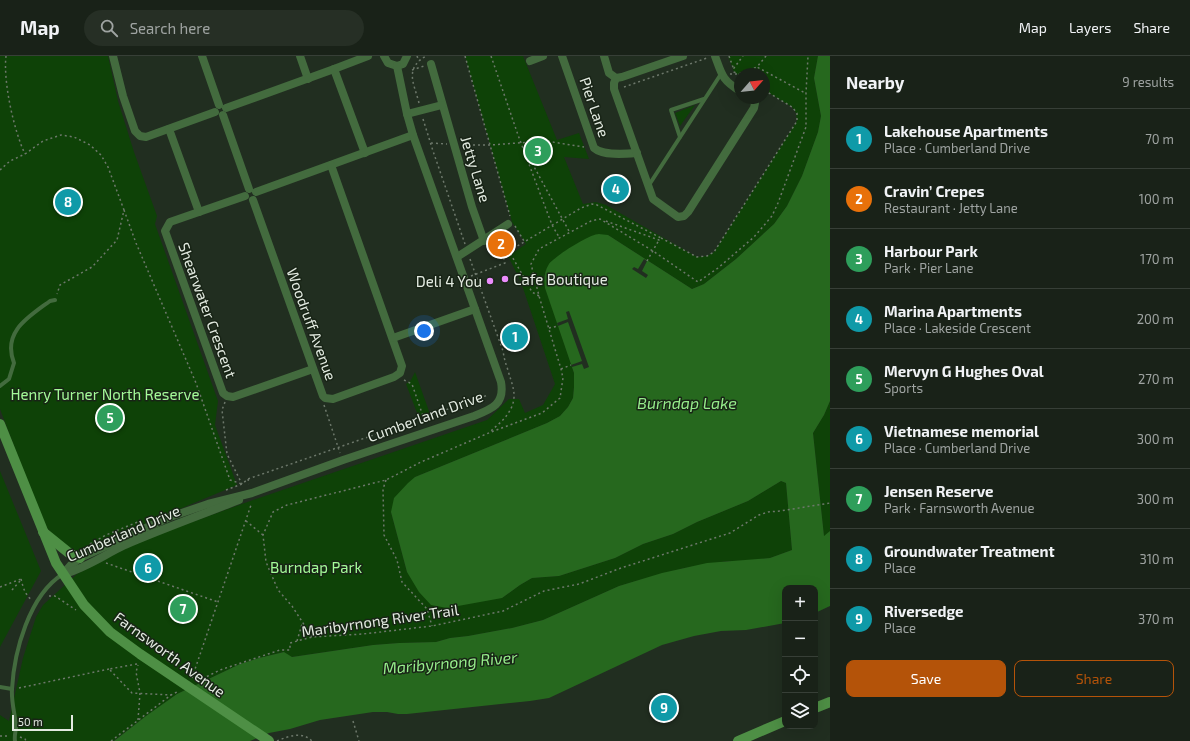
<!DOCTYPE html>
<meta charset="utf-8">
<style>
:root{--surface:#192218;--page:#262f25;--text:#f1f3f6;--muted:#9fa4a2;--line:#373f37;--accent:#b45309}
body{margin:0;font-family:"Exo 2",sans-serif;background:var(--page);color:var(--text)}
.controls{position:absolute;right:12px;bottom:12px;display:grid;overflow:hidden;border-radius:8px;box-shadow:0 4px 16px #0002}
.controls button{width:36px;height:36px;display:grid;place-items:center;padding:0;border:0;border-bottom:1px solid var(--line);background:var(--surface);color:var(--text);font:20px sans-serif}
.compass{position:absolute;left:734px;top:12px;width:36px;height:36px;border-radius:50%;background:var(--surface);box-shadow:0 4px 16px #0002;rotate:62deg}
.scale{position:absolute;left:12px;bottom:10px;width:61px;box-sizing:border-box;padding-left:4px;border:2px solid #e3ebe1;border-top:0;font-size:11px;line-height:14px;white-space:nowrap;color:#e3ebe1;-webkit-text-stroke:3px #182416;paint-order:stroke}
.you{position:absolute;left:424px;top:275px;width:14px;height:14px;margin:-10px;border:3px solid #fff;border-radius:50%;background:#1a73e8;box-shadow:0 0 0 6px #1a73e833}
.badge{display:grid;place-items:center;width:26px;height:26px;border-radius:50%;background:var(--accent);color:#fff;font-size:13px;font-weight:700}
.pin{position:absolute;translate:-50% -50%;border:2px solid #fff;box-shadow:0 1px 4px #0006}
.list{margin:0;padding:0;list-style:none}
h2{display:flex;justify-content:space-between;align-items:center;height:52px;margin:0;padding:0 16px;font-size:17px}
h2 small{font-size:13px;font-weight:400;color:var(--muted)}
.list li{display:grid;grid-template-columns:26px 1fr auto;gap:12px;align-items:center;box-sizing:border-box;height:60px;padding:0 16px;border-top:1px solid var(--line)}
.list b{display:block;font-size:15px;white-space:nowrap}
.list p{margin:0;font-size:13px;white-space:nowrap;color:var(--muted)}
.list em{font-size:13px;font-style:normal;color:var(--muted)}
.actions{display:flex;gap:8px;padding:12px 16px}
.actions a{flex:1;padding:9px 0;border:1px solid var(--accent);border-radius:8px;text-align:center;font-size:14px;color:var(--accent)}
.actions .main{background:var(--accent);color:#fff}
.icon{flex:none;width:22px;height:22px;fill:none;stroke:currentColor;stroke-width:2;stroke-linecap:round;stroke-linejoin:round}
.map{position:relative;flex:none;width:830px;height:685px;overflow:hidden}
header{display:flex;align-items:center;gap:24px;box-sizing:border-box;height:56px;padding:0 20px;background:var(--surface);border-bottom:1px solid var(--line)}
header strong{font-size:19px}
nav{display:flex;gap:22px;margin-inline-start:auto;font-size:14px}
.search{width:280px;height:36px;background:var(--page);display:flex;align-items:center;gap:10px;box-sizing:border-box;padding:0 14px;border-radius:22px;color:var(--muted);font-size:15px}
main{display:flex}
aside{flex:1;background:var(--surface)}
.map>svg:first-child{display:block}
.green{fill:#0e4207}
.water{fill:#26681e}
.pier{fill:#212e20}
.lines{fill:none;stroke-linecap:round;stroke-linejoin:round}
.path{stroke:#6d786b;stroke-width:1.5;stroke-dasharray:2 3;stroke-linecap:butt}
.service{stroke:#436b3e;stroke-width:4}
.minor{stroke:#436b3e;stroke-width:8}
.secondary{stroke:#4e8f45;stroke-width:10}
.poi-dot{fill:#eb8dfc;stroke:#182416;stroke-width:1.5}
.labels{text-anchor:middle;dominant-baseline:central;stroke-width:3;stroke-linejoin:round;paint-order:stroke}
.street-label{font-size:15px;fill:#e3ebe1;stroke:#182416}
.poi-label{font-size:15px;fill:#e3ebe1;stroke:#182416;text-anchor:start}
.park-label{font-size:15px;fill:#a4fb98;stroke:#182416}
.water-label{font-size:16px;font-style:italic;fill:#96ed8b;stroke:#182416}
</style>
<header>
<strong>Map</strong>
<div class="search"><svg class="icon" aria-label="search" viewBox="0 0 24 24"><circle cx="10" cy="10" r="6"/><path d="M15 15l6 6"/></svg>Search here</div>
<nav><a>Map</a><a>Layers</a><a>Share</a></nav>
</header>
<main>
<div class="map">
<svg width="830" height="685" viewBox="0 0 830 685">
<rect width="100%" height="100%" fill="#212e20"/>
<g class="green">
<path d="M0,0H108L118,45L134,96L157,160L155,168L218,345L215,369L237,429L96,488C91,490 84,495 79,496C67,497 49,475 43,466L0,353Z"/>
<polygon points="465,0 523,0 557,84 579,77 589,103 564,101 583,148 596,146 606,149 697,201 707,200 714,196 797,65 796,57 792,51 764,34 764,18 740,18 740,20 734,16 728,0 818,0 814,22 821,60 818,76 802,120 787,150 774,168 736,203 704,228 692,233 608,179 549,209 544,220 546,232 574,317 574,331 573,342 568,351 560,360 547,367 415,421 391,456 407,516 502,542 520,529 532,522 559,520 615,502 643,488 673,478 697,466 748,445 781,425 786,427 792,494 770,502 743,505 728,505 684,512 636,525 619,530 543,564 512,572 468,580 450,582 436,586 399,587 373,589 291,601 283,596 259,602 240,608 177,638 146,660 113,685 0,685 0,659 9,665 23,602 36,561 43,549 77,518 142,484 253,444 487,364 509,343 519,343 525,357 543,349 555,328 521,226 508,200 526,188 512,166"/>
<polygon points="695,49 680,70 675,57"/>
<polygon points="415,316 430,358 419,362 406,328 411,324"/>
<polygon points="830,345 830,475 824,481 813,377 824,359"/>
<polygon points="0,415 41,515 0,591"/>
</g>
<path class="water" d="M818,0H830V345L824,359L813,377L824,480L830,475V550L815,557V532H785V567L746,574L721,575L694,580L662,589L549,642L530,645L407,658H398L387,656H373L320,664L290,673L269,677L250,685H114L146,660L177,638L240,608L259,602L284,596L292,601L373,589L399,587L436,586L450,582L468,580L512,572L543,564L619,530L662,517L707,507L770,502L792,494L786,427L781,425L748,445L697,466L673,478L643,488L615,502L559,520L532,522L520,529L502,542L447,552L431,549L419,536L407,516L391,456L394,442L408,427L415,421L547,367L560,360L568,351L573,342L574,331V317L545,232C544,223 544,216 549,208C554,201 589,178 599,178C601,178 605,179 608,179L692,233L704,228L736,203L774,168L787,150L802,120L818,76L821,60L814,22Z"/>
<g class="pier">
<polygon points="644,203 647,205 642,215 648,219 646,222 632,213 634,211 638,213"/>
<polygon points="569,255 589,311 584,313 582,308 572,311 571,309 582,305 568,266 558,270 557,267 568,263 566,256"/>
</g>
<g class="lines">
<g class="path">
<path d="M6,0C3,26 14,75 25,98"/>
<polyline points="417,0 419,5"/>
<polyline points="465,0 510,160"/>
<polyline points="491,0 518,79 552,169 559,181"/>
<polyline points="729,0 734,14"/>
<polyline points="766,0 757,11 805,37"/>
<polyline points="412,14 424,10"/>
<polyline points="730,18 738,18 757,11"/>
<polyline points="740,19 734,16 734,12 743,0"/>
<polyline points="624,31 707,2"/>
<path d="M419,47C414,27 404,13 426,0"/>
<polyline points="423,63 433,95 465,188"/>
<polyline points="431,87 447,88"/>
<polyline points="463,89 490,89 546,85 584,91"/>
<polyline points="525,94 570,177"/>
<polyline points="0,114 10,105 25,98 43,85 61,79 74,81 90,89 101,99 108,111 124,154 117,184 92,211 60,229 57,238"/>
<polyline points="124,154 136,187 196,327 230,424 242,428"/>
<polyline points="515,170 524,185"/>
<polyline points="661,182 697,201 707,200 714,196 797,65 797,57 792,51 764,34"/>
<path d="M470,203L503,295C504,301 505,306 507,311C512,330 520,341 507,359C503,365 496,370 491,375"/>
<polyline points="647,205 659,184"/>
<polyline points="471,220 505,207 503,199 509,195"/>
<polyline points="539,240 532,236 509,195 581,152 592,148 597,149 661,182 659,184 603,164"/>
<polyline points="549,272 558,270"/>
<polyline points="561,313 571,309"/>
<polyline points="404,324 412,328 425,366"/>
<polyline points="225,346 222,354 227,398 242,428"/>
<polyline points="324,349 340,397"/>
<polyline points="248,423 249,428"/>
<polyline points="386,424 383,433 384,479 397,504 402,526 427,553 432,570"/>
<polyline points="226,434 242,428 248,423 488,339"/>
<polyline points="246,465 263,479"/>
<polyline points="90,488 106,479 140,465"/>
<polyline points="106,507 218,546"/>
<path d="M21,523C23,531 25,539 32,544"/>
<polyline points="0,531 21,523"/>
<polyline points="12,534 20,525"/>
<polyline points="49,540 55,540 76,554"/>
<polyline points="312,581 292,550 278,534 266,506 263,479 273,456 287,449 386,424 421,406 491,376 542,357 560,342 563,322 561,313 539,240 531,208 539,193 591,165 600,163 653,195 698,226 718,212 754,181 772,160 778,147 806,71 806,37 808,0"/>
<polyline points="297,585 302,568"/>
<polyline points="137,608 109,613 132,637 171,639"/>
<polyline points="192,622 251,449"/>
<polyline points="198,625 220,614 280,594 290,594 290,587 312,581 363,578 432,570 503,555 544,535 579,528 621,512 730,477 759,459 768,456 780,455 830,447"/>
<polyline points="19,632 109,613"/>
<polyline points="138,664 140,637 136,616 138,609"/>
<polyline points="353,665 359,685"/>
<polyline points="0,680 8,680"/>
<polyline points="20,681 25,683 26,685"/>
<polyline points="111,685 171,639 179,635"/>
<path d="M277,685C289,680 302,675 312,685"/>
</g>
<g class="service">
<polyline points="680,81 671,54 704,43"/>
<polyline points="649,129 721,18"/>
<path d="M0,330L9,323L14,307C2,276 28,261 50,245L55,244"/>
<polyline points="0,631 12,633"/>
<path d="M15,685C14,680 16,675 16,670C15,658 11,645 12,633C14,596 29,539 63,518"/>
</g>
<g class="minor">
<polyline points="113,0 123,40 135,75 140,80 146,81 215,56"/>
<polyline points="202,0 219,49"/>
<polyline points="300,0 308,23"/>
<polyline points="384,0 388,7 397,10 403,8 407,0"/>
<path d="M562,0L594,92C603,100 625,98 637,97"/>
<polyline points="604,0 609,17 616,22 622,21 683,0"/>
<path d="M715,0C722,19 722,24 740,35"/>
<polyline points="530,5 543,0"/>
<polyline points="431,8 472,151 484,185"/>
<polyline points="334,13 365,97"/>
<polyline points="616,22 614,27 614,33 653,143 678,161 684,160 688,156 754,52 755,47 751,42"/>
<polyline points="226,52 334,13 368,0"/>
<polyline points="407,58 442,49"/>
<polyline points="223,59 249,133"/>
<polyline points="169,73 199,156"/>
<polyline points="256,136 413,79"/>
<polyline points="245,140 170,166 165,175 223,337 227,340 233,341 313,313"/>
<polyline points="253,144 323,340 325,342 333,343 394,321 400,317 402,310 331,109"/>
<polyline points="457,201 508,168"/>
<polyline points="393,282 475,253"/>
<path d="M63,518L71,509L80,502L170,461L208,448L252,437L343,404L474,360C492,353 505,348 501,326L413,79L407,58L397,10"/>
<path d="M64,518C86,512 104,499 125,489C162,473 201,459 239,444"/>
</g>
<g class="secondary">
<polyline points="0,368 56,507 84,549 110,576 140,598 269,685"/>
<polyline points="43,476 69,497 80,502"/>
<polyline points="815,652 830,646"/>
<polyline points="738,685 785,665"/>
</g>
</g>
<g class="poi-dot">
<circle cx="505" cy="223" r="4"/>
<circle cx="490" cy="225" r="4"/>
</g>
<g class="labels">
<g class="street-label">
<text transform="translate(595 51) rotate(71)">Pier Lane</text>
<text transform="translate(476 113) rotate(73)">Jetty Lane</text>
<text transform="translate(208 254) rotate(70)">Shearwater Crescent</text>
<text transform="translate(312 268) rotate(70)">Woodruff Avenue</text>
<text transform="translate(425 360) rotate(-20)">Cumberland Drive</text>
<text transform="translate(123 477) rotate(-23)">Cumberland Drive</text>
<text transform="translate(380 564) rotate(-8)">Maribyrnong River Trail</text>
<text transform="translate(170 598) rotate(36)">Farnsworth Avenue</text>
</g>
<g class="poi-label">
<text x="513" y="223">Cafe Boutique</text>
<text x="482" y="225" text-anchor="end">Deli 4 You</text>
</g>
<g class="park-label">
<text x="105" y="338">Henry Turner North Reserve</text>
<text x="316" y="511">Burndap Park</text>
</g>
<g class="water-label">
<text x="687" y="346">Burndap Lake</text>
<text transform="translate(450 606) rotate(-5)">Maribyrnong River</text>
</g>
</g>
</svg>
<div class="controls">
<button>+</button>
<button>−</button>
<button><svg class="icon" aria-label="locate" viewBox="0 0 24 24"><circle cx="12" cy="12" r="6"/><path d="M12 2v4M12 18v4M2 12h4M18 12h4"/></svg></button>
<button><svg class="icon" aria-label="layers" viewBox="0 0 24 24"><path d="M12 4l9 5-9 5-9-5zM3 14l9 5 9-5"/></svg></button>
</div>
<svg class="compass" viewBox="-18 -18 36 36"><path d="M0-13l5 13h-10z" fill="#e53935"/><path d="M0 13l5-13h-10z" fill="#9fa4a2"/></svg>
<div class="scale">50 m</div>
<div class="you"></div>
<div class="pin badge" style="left:515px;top:281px;background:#0f9aa8">1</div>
<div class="pin badge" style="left:501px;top:188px;background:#e8710a">2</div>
<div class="pin badge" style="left:538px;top:95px;background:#2e9e5b">3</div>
<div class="pin badge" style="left:616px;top:133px;background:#0f9aa8">4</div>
<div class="pin badge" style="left:110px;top:362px;background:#2e9e5b">5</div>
<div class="pin badge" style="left:148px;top:512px;background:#0f9aa8">6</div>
<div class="pin badge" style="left:183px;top:553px;background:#2e9e5b">7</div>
<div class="pin badge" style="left:68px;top:146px;background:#0f9aa8">8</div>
<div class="pin badge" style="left:664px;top:652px;background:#0f9aa8">9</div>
</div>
<aside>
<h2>Nearby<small>9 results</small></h2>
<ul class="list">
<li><span class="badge" style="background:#0f9aa8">1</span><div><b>Lakehouse Apartments</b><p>Place · Cumberland Drive</p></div><em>70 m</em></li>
<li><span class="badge" style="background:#e8710a">2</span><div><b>Cravin’ Crepes</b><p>Restaurant · Jetty Lane</p></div><em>100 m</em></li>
<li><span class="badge" style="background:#2e9e5b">3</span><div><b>Harbour Park</b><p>Park · Pier Lane</p></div><em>170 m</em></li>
<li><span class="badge" style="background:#0f9aa8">4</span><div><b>Marina Apartments</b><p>Place · Lakeside Crescent</p></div><em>200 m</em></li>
<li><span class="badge" style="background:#2e9e5b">5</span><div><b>Mervyn G Hughes Oval</b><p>Sports</p></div><em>270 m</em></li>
<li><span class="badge" style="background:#0f9aa8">6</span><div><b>Vietnamese memorial</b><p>Place · Cumberland Drive</p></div><em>300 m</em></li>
<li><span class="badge" style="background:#2e9e5b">7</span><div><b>Jensen Reserve</b><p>Park · Farnsworth Avenue</p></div><em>300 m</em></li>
<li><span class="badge" style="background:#0f9aa8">8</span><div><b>Groundwater Treatment</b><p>Place</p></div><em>310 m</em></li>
<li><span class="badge" style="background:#0f9aa8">9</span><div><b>Riversedge</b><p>Place</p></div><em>370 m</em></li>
</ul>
<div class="actions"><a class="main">Save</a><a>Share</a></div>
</aside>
</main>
